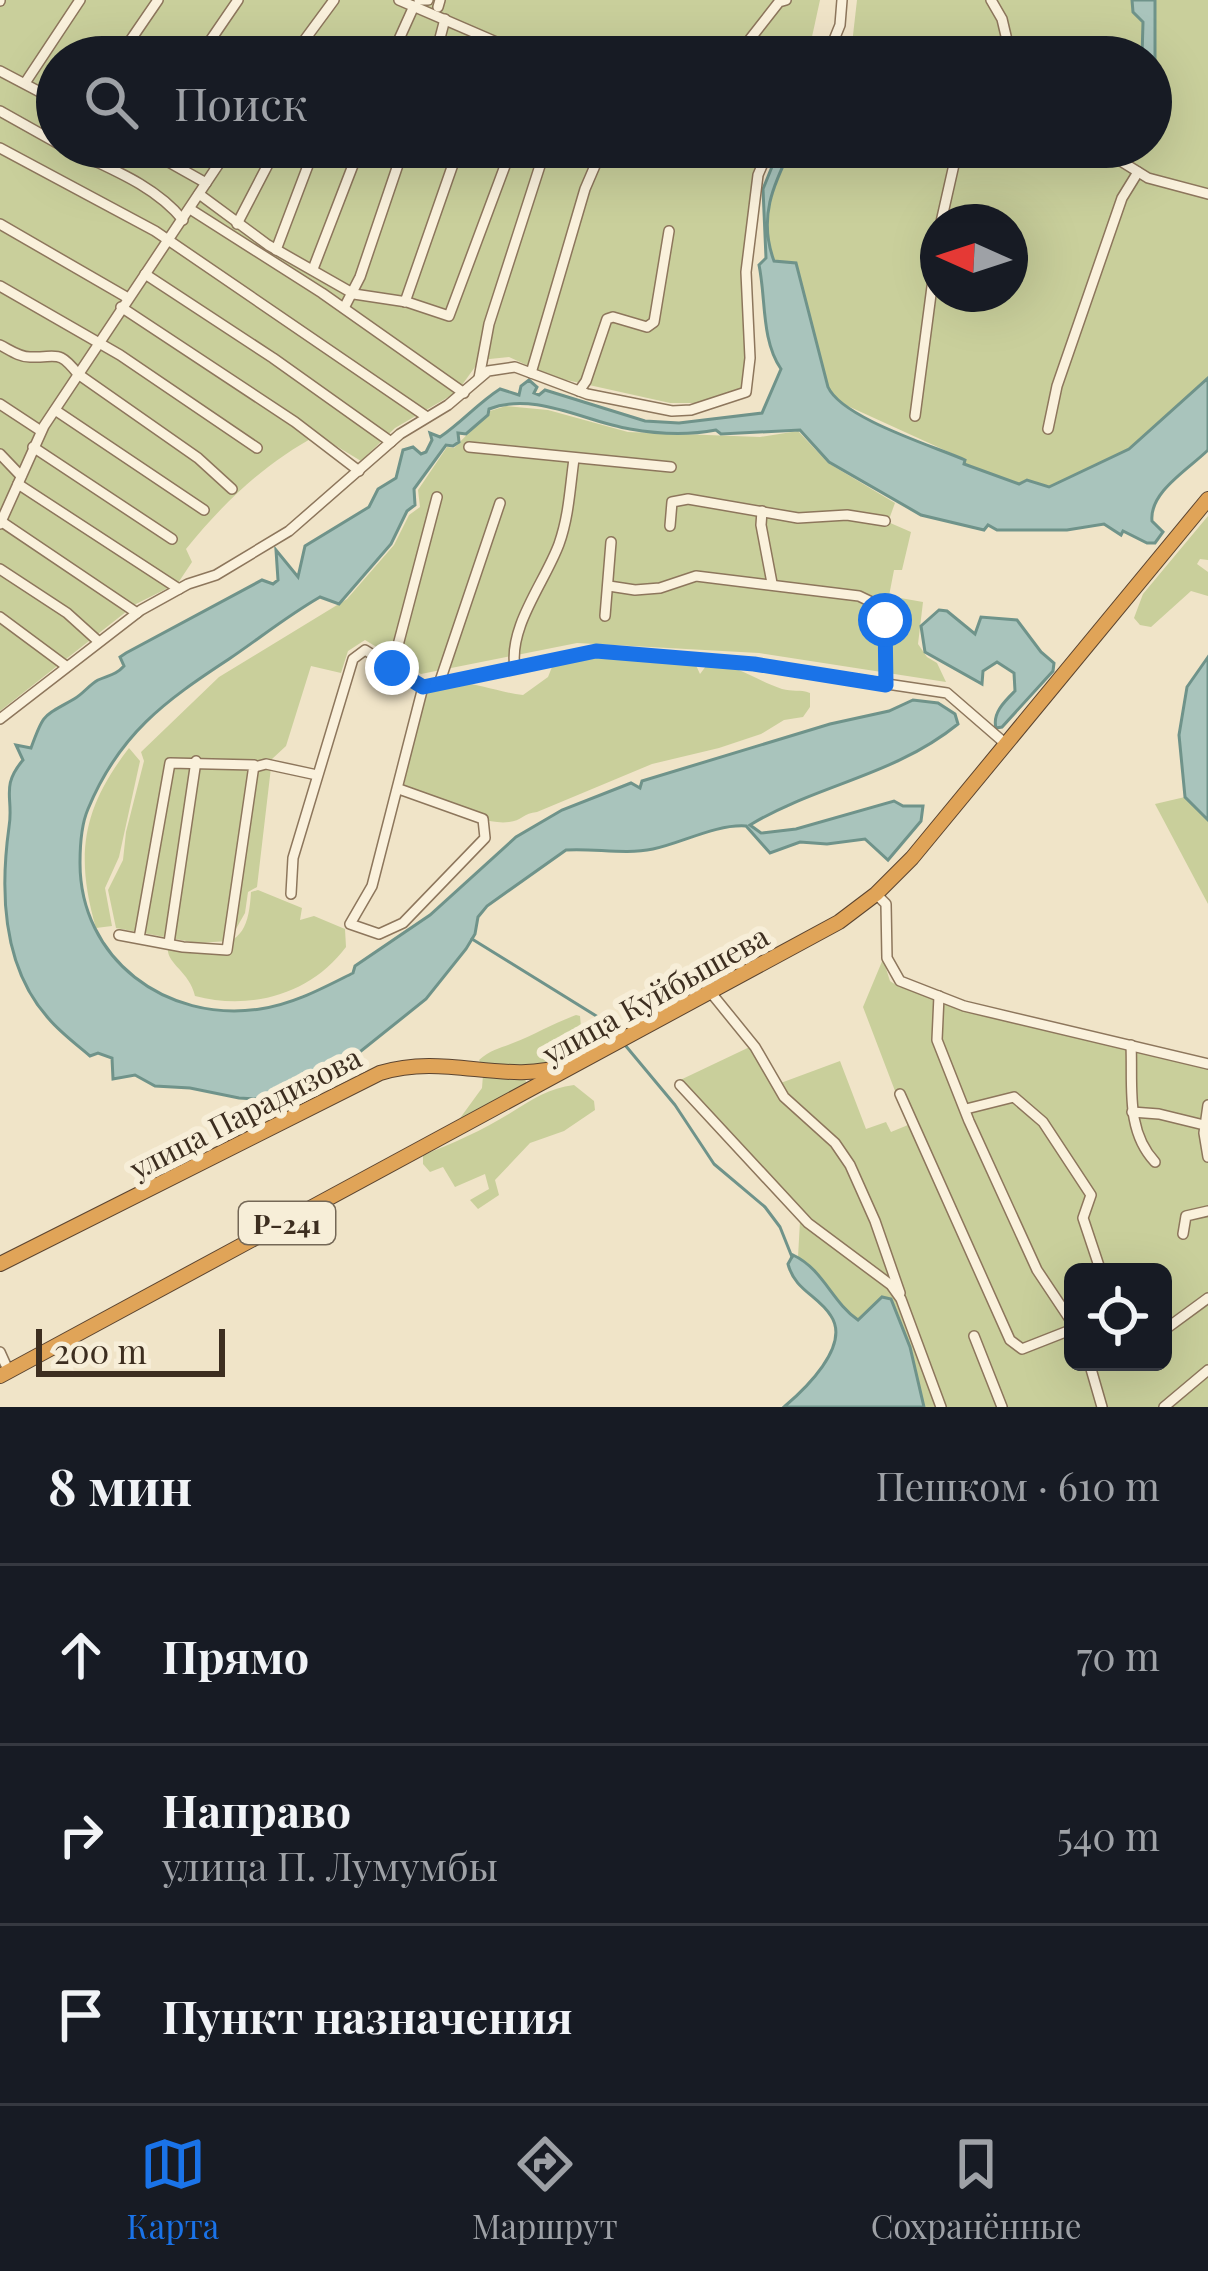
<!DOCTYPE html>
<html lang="ru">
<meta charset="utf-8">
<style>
:root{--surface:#171b24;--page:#242831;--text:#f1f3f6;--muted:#9ea1a6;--line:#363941;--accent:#1a73e8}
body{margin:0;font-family:"Playfair Display",serif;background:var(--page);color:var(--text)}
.controls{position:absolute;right:36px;bottom:36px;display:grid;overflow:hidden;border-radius:18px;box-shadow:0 12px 48px #0002}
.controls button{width:108px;height:108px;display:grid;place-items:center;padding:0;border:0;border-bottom:3px solid var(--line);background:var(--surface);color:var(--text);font:60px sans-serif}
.compass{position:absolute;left:920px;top:204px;width:108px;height:108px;border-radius:50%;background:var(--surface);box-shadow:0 12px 48px #0002;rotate:273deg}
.scale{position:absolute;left:36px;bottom:30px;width:189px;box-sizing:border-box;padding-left:12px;border:6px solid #3d2e20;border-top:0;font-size:33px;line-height:42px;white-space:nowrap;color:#3d2e20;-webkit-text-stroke:9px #f7eed8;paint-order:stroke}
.stop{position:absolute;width:36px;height:36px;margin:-27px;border:9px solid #1a73e8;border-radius:50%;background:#fff}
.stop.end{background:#1a73e8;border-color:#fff;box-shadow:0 3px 12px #0008}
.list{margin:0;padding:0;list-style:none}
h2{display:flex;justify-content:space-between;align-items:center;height:156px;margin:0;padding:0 48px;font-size:51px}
h2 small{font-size:39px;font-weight:400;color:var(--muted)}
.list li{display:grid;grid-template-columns:78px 1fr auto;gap:36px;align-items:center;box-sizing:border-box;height:180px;padding:0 48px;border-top:3px solid var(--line)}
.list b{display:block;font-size:45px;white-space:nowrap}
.list p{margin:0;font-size:39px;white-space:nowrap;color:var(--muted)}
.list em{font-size:39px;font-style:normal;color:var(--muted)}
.icon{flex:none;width:66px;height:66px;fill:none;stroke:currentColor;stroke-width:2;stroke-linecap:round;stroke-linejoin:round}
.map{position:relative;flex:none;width:1208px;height:1407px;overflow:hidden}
.search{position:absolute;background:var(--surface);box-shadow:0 12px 48px #0002;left:36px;right:36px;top:36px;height:132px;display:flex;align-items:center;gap:30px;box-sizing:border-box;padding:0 42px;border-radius:66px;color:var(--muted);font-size:45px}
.sheet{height:696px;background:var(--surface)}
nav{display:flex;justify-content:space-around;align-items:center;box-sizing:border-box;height:168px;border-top:3px solid var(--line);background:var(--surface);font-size:33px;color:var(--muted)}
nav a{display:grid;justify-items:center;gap:6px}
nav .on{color:var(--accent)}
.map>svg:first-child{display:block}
.green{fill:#c9cf9b;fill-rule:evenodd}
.water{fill:#a9c4bc;stroke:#6f938a;stroke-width:3}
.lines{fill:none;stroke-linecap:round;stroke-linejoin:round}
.stream{stroke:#6f938a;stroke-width:3}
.minor-casing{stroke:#8d765c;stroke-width:12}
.highway-casing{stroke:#5b4430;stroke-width:16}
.minor{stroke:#faf1dc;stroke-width:9}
.highway{stroke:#e0a458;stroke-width:14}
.route{stroke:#1a73e8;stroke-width:15}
.labels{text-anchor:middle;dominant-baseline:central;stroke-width:12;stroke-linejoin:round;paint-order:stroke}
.shield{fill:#f7eed8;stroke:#756857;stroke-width:3}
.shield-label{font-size:27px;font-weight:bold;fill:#3d2e20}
.street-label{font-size:30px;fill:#3d2e20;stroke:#f7eed8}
</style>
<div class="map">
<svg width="1208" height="1407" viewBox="0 0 1208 1407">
<rect width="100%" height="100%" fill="#f0e4c8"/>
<g class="green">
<path d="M0,0H820L810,46L803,57H57V147H766L744,271L749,367L744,385L736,392L698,403H670L553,377L509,357L480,360L457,392L395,428L361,461L318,435C266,462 223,503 186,549L192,562L178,583L136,604L0,711Z"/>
<polygon points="857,0 1132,0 1133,12 1143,22 1142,57 844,57 852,44"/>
<path d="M1155,0H1208V378L1129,449L1049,487L1027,480L1020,484L963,464L964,459L839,402C819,383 801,294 796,263L773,261C759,217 773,186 792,147H1151ZM938,222H1010V294H938Z"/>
<polygon points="506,406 548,410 628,432 760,437 798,431 828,463 895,503 888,522 911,532 902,570 894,570 889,596 923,602 918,644 927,657 937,663 946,682 759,653 577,643 421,674 365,640 348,651 341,673 311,666 286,746 272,759 257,887 248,892 245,913 229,941 197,943 116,928 108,890 123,860 126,832 144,761 141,752 219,677 347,599 394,545 409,515 420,507 418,490 447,447 454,448 490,411"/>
<polygon points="1208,516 1208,560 1200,559 1197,564 1208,572 1208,596 1191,591 1151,627 1140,625 1134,618 1143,594"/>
<path d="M596,653L694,661L700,674L709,662C738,665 755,680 782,689C792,692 800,689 810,693V707L803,717L784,720L761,734L719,748L652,764L537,812C524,813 521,821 509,822C481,826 430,799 403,789L424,695C449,669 491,692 523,695L548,677L554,662Z"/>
<path d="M129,748L140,761L119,857L105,888L112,926L96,928C75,855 82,809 129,748Z"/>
<polygon points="1185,797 1208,820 1208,904 1155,804"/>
<path d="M258,890L302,908L300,920L314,916L345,929L346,947C311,994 251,1011 195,996C188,966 158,963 171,937C183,945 194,947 209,946C243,944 249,925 251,892Z"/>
<path d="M883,959L890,981L899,987L1208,1066V1407H924L905,1336L877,1301L859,1320C834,1304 822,1275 798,1257L800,1221L717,1133L676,1082L756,1044L778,1084L840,1061L866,1129L886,1122L891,1132L908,1125L863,1007ZM1073,1272H1163V1362H1073Z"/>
<path d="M576,1015L580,1016L581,1027L589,1032L602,1028L605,1036C568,1064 525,1069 481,1064L479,1060C491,1049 501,1048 513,1043C534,1035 554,1023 576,1015Z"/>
<polygon points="483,1075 525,1079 527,1085 458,1121 482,1088"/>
<path d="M574,1085L594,1101L595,1110L564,1131L530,1143L495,1180L499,1195L478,1209L470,1200L489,1189L485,1174L455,1187L443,1167L430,1172L423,1164V1155C452,1144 485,1129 512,1112C533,1099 549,1088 574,1085Z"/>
</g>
<g class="water">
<polygon points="1132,0 1155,0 1155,82 1151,89 1151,57 1142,57 1143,22 1133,12"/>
<path d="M780,147H792C773,185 758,218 774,261L796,263L828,387C842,418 933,446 965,460L964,464L1019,484L1027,480L1049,487L1129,449L1208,378V450C1189,469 1149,492 1152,521L1163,532L1155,543H1147L1123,531L1121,535L1104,524L1067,530H997L988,525L984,530L921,515L829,462L800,430L721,434L716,430C690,435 658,434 630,429C586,422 534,391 489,409L488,415L466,434L458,433L459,442L453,446L446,445L414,489L415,505L407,511L391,544L339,604L320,597C287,616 260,638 229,659C165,701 119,734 88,809C81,825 80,845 80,863C80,959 166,1023 260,1009C294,1004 323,988 353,973L355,966L430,915L516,837L562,810L631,783L640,788L642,781L830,724L889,711L913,700L938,703L955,714L958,724C894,776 818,784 750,825L761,833L796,829L894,801L903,806H923L921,821L888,860L865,839L827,844L800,842L770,853L746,826C716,824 682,843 653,849C624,855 595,848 566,850L487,906L478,917L475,934L466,949L426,999L346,1063L300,1088L257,1099L239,1098L190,1088L155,1086L135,1075L113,1079L112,1058L98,1053L90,1056C76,1044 61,1033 49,1019C2,967 0,892 9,827C14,798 0,787 23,760L16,745L31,748C44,712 43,717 74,699C83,694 89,685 98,680C109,675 116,675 124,666L120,657L126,653L262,580L273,584L278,580L276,550L298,577L305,546L369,507L378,489L396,478L403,450L413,447L421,454L426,452L432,440L430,433L440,437C461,423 478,403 500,389L519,395L521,386L529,380L537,387L534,393L539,395L545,390L645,421L679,423L762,413L781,369C761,340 766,298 759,265L766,258L763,189Z"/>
<path d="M939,610L947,611L975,634L981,617L1017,620L1041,652L1054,663L1053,671L1002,727L996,728C992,713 1005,701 1015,691L1014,673L997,662L983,671L982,684L925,652L921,626Z"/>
<polygon points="1208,657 1208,820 1185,797 1179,735 1187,687"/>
<path d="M793,1255C823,1269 832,1302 858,1320L882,1297L891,1299L910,1347L924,1407H784C804,1390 851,1346 831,1316C818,1295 795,1291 788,1264Z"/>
</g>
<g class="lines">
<g class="stream">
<polyline points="472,939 606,1022 619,1038"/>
<polyline points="625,1045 675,1105 714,1164 765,1207 780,1227 792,1257"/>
</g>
<defs>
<g id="minor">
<polyline points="399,0 531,57"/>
<polyline points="419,0 428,0"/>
<polyline points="991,0 1002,19 1011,57"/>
<polyline points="0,1 0,0"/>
<polyline points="438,7 440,0"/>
<polyline points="119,57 158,0"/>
<polyline points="199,57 238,0"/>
<polyline points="292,57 334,0"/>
<polyline points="349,57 354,44"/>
<polyline points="391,57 414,6"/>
<polyline points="435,57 445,19"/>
<polyline points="736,57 779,2 786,0"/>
<polyline points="827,57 840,25 842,0"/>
<polyline points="0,71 57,101"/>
<polyline points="25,83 80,0"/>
<polyline points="0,111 57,143"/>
<path d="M65,147C106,167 154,184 183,220"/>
<polyline points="142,147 206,183"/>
<polyline points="728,147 762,163"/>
<polyline points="1098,147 1148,178 1208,194"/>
<polyline points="0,148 155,231 427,417"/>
<polyline points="199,194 268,245 354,294 407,302 449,316 512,147"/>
<polyline points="190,209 322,293 464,393"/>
<polyline points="941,222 958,147"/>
<polyline points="0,224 128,298"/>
<polyline points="237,224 277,147"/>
<polyline points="276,250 315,147"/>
<polyline points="313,269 360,147"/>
<polyline points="145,274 273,358 391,442"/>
<polyline points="0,286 120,355 257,448"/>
<polyline points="405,302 459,147"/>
<polyline points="121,307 295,422 359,471"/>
<polyline points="344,308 360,277 404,147"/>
<path d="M0,345C10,350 19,357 30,357C58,358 58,349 78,374L198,458L232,489"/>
<polyline points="531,373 585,189 603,147"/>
<polyline points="479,378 489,324 546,147"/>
<polyline points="579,391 586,381 607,319 613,317 647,327 654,322 669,231"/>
<polyline points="0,404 41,431"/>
<polyline points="55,410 204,510"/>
<polyline points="915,416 938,241"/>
<polyline points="1048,429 1057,386 1122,198 1138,172"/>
<polyline points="33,447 172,539"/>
<polyline points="469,447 671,467"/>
<polyline points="0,454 21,476"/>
<polyline points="18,484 179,589"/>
<polyline points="762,511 761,525 772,583"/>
<polyline points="2,522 137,613"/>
<polyline points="0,524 44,426 230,147"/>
<polyline points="670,526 672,502 688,499 798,518 847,515 885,521"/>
<polyline points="0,569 67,613 98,641"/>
<polyline points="609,586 635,590 660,588 696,576 859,596 884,608 887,685"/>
<polyline points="605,616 611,542"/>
<polyline points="0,617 66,666"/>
<polyline points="392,668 437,497"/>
<path d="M515,668C508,627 545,582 559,544C569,516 570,487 574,459"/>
<polyline points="439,684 500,503"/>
<polyline points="0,719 141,610 188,584 216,575 289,531 400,434 448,405 488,371 515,367 587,394 672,411 691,410 746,392 750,358 746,272 758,175 770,147"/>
<polyline points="255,767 266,764 317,775"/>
<polyline points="399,789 483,819 485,838 403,923 379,934 350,924 372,886 423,687 596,651 754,664 947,693 1007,745"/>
<polyline points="291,894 293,858 353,659 365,650 423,687"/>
<polyline points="876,894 886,904 887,958 900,981 964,1006 1208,1064"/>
<polyline points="119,935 183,947 227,950 254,765 170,763 139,938"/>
<polyline points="169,943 196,761"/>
<polyline points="712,994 755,1047 784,1097 835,1143 850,1165 875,1221 900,1293"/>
<polyline points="939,996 937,1040 969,1121 1037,1270 1073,1324"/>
<path d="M1131,1045C1133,1085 1125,1130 1155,1162"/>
<polyline points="680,1085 808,1223 891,1285 901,1299 941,1407"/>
<polyline points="900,1094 1010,1340 1022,1349 1073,1329"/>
<polyline points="1208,1105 1204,1133 1208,1157"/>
<polyline points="966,1109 1014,1097 1043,1122 1091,1195 1083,1218 1101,1272"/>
<polyline points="1132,1112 1159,1114 1204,1125"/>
<polyline points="1183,1234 1186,1216 1208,1211"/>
<polyline points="1163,1331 1208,1298"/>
<polyline points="974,1336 1002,1407"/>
<polyline points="0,1352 9,1372"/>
<polyline points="1089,1362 1102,1407"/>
<polyline points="1164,1407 1208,1370"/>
</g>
<g id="highway">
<path d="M0,1264L380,1073C448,1052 506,1087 569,1064"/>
<polyline points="0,1376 839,922 876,894 912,858 1208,499"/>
</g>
</defs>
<use href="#minor" class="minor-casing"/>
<use href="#highway" class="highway-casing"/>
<use href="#minor" class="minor"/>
<use href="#highway" class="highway"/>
</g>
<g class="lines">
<polyline class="route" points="392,668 423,687 596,651 754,664 886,685 885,620"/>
</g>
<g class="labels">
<rect class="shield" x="239" y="1202" width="96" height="42" rx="9"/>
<g class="shield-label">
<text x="287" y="1223">Р-241</text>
</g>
<g class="street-label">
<text transform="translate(655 994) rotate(-29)">улица Куйбышева</text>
<text transform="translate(245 1112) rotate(-27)">улица Парадизова</text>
</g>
</g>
</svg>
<div class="controls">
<button><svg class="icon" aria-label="locate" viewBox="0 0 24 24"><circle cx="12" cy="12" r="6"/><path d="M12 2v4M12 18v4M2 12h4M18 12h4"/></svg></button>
</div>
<svg class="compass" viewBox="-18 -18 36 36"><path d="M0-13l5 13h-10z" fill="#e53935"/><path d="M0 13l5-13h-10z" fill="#9ea1a6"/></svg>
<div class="scale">200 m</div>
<div class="stop" style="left:885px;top:620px"></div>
<div class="stop end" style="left:392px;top:668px"></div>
<div class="search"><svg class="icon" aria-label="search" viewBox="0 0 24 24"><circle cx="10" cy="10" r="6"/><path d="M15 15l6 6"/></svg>Поиск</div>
</div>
<section class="sheet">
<h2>8 мин<small>Пешком · 610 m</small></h2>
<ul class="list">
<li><svg class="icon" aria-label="ahead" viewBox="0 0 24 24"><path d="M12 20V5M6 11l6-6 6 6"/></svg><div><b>Прямо</b></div><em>70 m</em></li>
<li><svg class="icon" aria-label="right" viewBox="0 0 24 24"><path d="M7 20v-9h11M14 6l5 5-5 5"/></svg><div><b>Направо</b><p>улица П. Лумумбы</p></div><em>540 m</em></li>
<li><svg class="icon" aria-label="arrive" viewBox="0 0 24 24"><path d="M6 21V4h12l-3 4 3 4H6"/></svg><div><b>Пункт назначения</b></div></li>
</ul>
</section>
<nav>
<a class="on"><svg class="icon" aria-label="map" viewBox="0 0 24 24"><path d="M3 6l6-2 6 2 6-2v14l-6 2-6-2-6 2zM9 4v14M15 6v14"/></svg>Карта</a>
<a><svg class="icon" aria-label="directions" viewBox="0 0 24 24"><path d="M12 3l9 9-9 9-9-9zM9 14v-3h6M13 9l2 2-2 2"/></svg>Маршрут</a>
<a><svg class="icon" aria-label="saved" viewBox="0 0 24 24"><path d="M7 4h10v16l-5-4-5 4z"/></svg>Сохранённые</a>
</nav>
